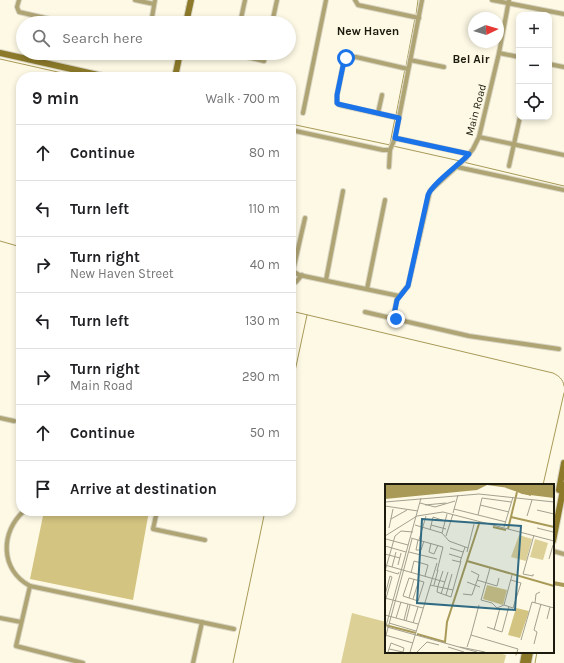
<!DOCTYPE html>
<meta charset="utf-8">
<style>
:root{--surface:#fff;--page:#f6f6f6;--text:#202124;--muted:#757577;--line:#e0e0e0}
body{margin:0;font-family:Karla,sans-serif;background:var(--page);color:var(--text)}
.controls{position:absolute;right:12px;top:12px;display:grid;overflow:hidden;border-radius:8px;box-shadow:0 2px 6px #0003}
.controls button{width:36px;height:36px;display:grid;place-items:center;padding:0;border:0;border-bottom:1px solid var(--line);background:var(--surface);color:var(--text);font:20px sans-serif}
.compass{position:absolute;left:468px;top:12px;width:36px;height:36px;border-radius:50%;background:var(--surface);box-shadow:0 2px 6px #0003;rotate:86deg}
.stop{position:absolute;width:12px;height:12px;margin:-9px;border:3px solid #1a73e8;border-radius:50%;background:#fff}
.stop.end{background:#1a73e8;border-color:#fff;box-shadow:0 1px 4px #0008}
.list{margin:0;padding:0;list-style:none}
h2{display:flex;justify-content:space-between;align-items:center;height:52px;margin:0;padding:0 16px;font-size:17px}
h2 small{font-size:13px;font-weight:400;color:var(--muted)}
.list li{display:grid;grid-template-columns:26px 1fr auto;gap:12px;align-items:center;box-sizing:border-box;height:56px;padding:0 16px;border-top:1px solid var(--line)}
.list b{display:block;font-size:15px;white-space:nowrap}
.list p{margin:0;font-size:13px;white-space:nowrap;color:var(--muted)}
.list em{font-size:13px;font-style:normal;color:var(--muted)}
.icon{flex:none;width:22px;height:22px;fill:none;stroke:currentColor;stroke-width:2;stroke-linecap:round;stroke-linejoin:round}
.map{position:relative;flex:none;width:564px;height:663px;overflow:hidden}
.search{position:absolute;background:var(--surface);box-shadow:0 2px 6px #0003;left:16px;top:16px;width:280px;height:44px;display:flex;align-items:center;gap:10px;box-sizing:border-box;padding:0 14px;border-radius:22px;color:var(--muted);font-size:15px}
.panel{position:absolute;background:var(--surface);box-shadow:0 2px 6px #0003;left:16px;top:72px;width:280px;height:444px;border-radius:16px}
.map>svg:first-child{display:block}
.green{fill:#ddd096}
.forest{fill:#d4c481}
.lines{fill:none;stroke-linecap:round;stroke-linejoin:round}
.stream{stroke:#a99a58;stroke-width:1}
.canal{stroke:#a99a58;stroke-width:4}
.street-casing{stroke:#d9d5c3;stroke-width:6}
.secondary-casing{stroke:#d9d5c3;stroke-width:8}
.street{stroke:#afa474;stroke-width:4}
.secondary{stroke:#8c7a2a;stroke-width:6}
.route{stroke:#1a73e8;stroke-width:5}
.labels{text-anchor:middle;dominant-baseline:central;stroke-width:4;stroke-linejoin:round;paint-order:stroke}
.street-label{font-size:11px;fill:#1d1b0e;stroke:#fdf9e5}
.neighbourhood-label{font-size:12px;font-weight:bold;fill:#1d1b0e;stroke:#fdf9e5}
.inset-river{fill:none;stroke:#a99a58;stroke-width:2}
.inset-road{fill:none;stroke:#a3a08f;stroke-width:1}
.view{fill:#306b83;fill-opacity:0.15;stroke:#306b83;stroke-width:2}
.inset-edge{fill:none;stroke:#1d1b0e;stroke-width:2}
</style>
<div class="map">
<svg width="564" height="663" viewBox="0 0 564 663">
<rect width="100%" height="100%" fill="#fdf9e5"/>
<polygon class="green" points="352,613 386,622 386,652 495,652 506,655 504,663 341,663"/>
<polygon class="forest" points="44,511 149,511 133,600 30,579"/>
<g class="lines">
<g class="stream">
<polyline points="186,7 188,0"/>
<polyline points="416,15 418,0"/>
<polyline points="0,59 80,77"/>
<polyline points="406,66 415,18"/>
<polyline points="396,115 405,69"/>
<polyline points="291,124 390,145"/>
<polyline points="390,144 395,118"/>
<polyline points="393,146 460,161"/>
<polyline points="463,162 564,186"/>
<polyline points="0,241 21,247"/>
<path d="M291,311L553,373C559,376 563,379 564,386"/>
<polyline points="291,390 307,315"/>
<polyline points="543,485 564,393"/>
<polyline points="516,655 517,652"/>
<polyline points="233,663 265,511"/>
<polyline points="535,663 537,652"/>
</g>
<polyline class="canal" points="553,583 564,585"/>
<defs>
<g id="street">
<polyline points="19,0 17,7 19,12 67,23"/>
<polyline points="135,0 154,4"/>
<polyline points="355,0 358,5 419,18"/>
<polyline points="492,0 564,14"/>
<polyline points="151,23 155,0"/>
<polyline points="240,23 245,0"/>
<polyline points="272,23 277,0"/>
<polyline points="229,53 264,61 266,53"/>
<polyline points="499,53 519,57"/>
<polyline points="410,60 444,67"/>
<polyline points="549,64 564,67"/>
<polyline points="303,113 326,0"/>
<polyline points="378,113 382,95"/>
<polyline points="399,118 340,105 337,103 337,95 344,61 347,58 356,57 408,69"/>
<polyline points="291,130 383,150 390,150 395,138 422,0"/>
<polyline points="479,137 564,155"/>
<polyline points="395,138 469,154"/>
<polyline points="509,166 520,117"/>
<polyline points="389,167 390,150"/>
<polyline points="457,167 564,190"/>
<polyline points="305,218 293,271 299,275 399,296"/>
<polyline points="326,280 343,191"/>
<polyline points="291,284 296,282 302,275"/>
<polyline points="367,289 385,200"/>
<polyline points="365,312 469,336 559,349"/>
<polyline points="393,319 397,299 408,286 430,191 466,158 473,149 479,137 499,53 509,0"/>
<polyline points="0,418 14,421"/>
<path d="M24,511C0,532 0,570 30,586L234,629"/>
<polyline points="157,511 153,529 205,540"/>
<polyline points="553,551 564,554"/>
<polyline points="30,586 16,646 83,663"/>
<polyline points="0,618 21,622"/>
<polyline points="193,663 202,622"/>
</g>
<g id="secondary">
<polyline points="186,23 191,0"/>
<polyline points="0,53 107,77"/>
<polyline points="175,77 180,53"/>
<polyline points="559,490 564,463"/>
<polyline points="553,541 564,485"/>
<polyline points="523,663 525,652"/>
<polyline points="528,663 530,652"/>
</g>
</defs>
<use href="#street" class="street-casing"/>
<use href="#secondary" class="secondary-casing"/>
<use href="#street" class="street"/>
<use href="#secondary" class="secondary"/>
</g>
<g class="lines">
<path class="route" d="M346,58L344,61L337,95V103L338,104L399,118L395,138L469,154C459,165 433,183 428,195L408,286L397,300L393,319H396"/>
</g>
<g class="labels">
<g class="street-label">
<text transform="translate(476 110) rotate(-75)">Main Road</text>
</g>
<g class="neighbourhood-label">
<text x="368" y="31">New Haven</text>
<text x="471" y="59">Bel Air</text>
</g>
</g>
<g transform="translate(385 484)">
<rect width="169" height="169" fill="#fdf9e5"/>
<path d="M134,51L147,55L141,77L126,73ZM150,55L163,59L158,76L145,73Z" fill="#ddd096"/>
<path d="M102,101L122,106L118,121L98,115ZM131,124L144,127L135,154L123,151Z" fill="#d4c481"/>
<path d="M0,1H169V14L137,10L124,4L102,1L92,6L0,15Z" fill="#a99a58"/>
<path class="inset-river" d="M121,3L146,11M126,33L169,43M108,43L121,46M123,45L132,8M82,77L169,102M0,141L31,149M32,150L60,158L62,138L94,40"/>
<path class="inset-road" d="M97,14L126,18M0,18L94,10L169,18M35,19L50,23L70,17M40,21L61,19M95,21L124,28M0,22L33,27M69,25L121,38M152,26L169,30M68,29L73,11M93,31L97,14M142,32L147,16M6,35L22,26M30,41L57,49L64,57L83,64M46,41L61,45M119,43L128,13M4,44L8,25M152,44L168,48M45,46L48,33L60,37M57,49L62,30M0,52L32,32L58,28L169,57M61,52L68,30M26,54L58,63L52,87M1,55L23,61M33,56L31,66H36L39,57M34,56L41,32M46,59L44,68L49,70L53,61M0,62L21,68M65,64L78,68M24,68L52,75M82,68L89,40M0,70L15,74M64,70L77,74M164,75L168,61M67,76L75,78L80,63M0,81L60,98M13,81L16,69M7,83L11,68M105,84L96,116L107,119L112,124L119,121L127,91M0,86L13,90L14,88M0,87L10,52L16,47L28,48M26,89L29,77L43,81L40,92M148,90V92L138,90L149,51M24,94L39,98L33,117L18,112ZM92,96L112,102L114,94M82,98L95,103M45,101L68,106M49,101L53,86M53,102L52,108L66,113L76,77M53,102L58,87M56,110L63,88M78,110L87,111L94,91L86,87M0,111L5,92L7,93M61,111L67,90M0,114L38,124M24,114L29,95M28,115L34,96M0,118L7,93M150,119L151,110L155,108M119,121L128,124L136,99L126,96M0,131L33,140M11,134L16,118M162,135L165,123M19,136L23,120M21,137L25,121M4,139L31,147M28,139L33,123M1,142L36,14M2,143L92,168M102,143L117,148L124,122M109,146L115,124M0,151L28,159M86,151L94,121M0,155L27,55M136,156L147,118L169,124M149,160L152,148L149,146L156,120M63,163L79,168M75,163L100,168M82,163L86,151L133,165L132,168M3,168L6,159L19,164L18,168L4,165M25,168L52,79M32,168L42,158L54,161"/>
<path class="view" d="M37,35L136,42L130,126L32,119Z"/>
<rect width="169" height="169" class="inset-edge"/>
</g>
</svg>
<div class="controls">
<button>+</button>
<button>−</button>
<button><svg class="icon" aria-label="locate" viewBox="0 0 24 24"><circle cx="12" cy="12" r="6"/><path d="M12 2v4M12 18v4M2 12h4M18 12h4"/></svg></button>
</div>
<svg class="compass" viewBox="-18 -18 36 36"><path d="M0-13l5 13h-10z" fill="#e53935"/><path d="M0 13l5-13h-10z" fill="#757577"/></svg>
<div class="stop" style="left:346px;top:58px"></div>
<div class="stop end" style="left:396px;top:319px"></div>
<div class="search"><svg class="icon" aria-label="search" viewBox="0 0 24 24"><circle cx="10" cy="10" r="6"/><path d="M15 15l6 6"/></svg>Search here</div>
<section class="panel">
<h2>9 min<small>Walk · 700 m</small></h2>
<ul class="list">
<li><svg class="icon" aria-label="ahead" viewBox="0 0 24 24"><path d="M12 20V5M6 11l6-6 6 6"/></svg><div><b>Continue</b></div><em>80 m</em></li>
<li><svg class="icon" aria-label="left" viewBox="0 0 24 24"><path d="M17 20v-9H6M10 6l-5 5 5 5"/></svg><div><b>Turn left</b></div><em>110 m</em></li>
<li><svg class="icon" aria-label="right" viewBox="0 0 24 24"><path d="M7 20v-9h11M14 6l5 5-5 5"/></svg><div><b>Turn right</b><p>New Haven Street</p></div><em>40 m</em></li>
<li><svg class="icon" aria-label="left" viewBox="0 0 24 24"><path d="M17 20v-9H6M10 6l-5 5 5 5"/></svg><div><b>Turn left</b></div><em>130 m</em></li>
<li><svg class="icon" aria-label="right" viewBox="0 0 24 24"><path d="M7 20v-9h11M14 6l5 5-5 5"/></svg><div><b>Turn right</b><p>Main Road</p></div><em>290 m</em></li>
<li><svg class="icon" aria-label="ahead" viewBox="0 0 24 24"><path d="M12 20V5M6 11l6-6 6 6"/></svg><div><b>Continue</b></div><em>50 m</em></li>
<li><svg class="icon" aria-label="arrive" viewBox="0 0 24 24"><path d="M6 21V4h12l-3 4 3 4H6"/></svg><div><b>Arrive at destination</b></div></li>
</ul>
</section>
</div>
